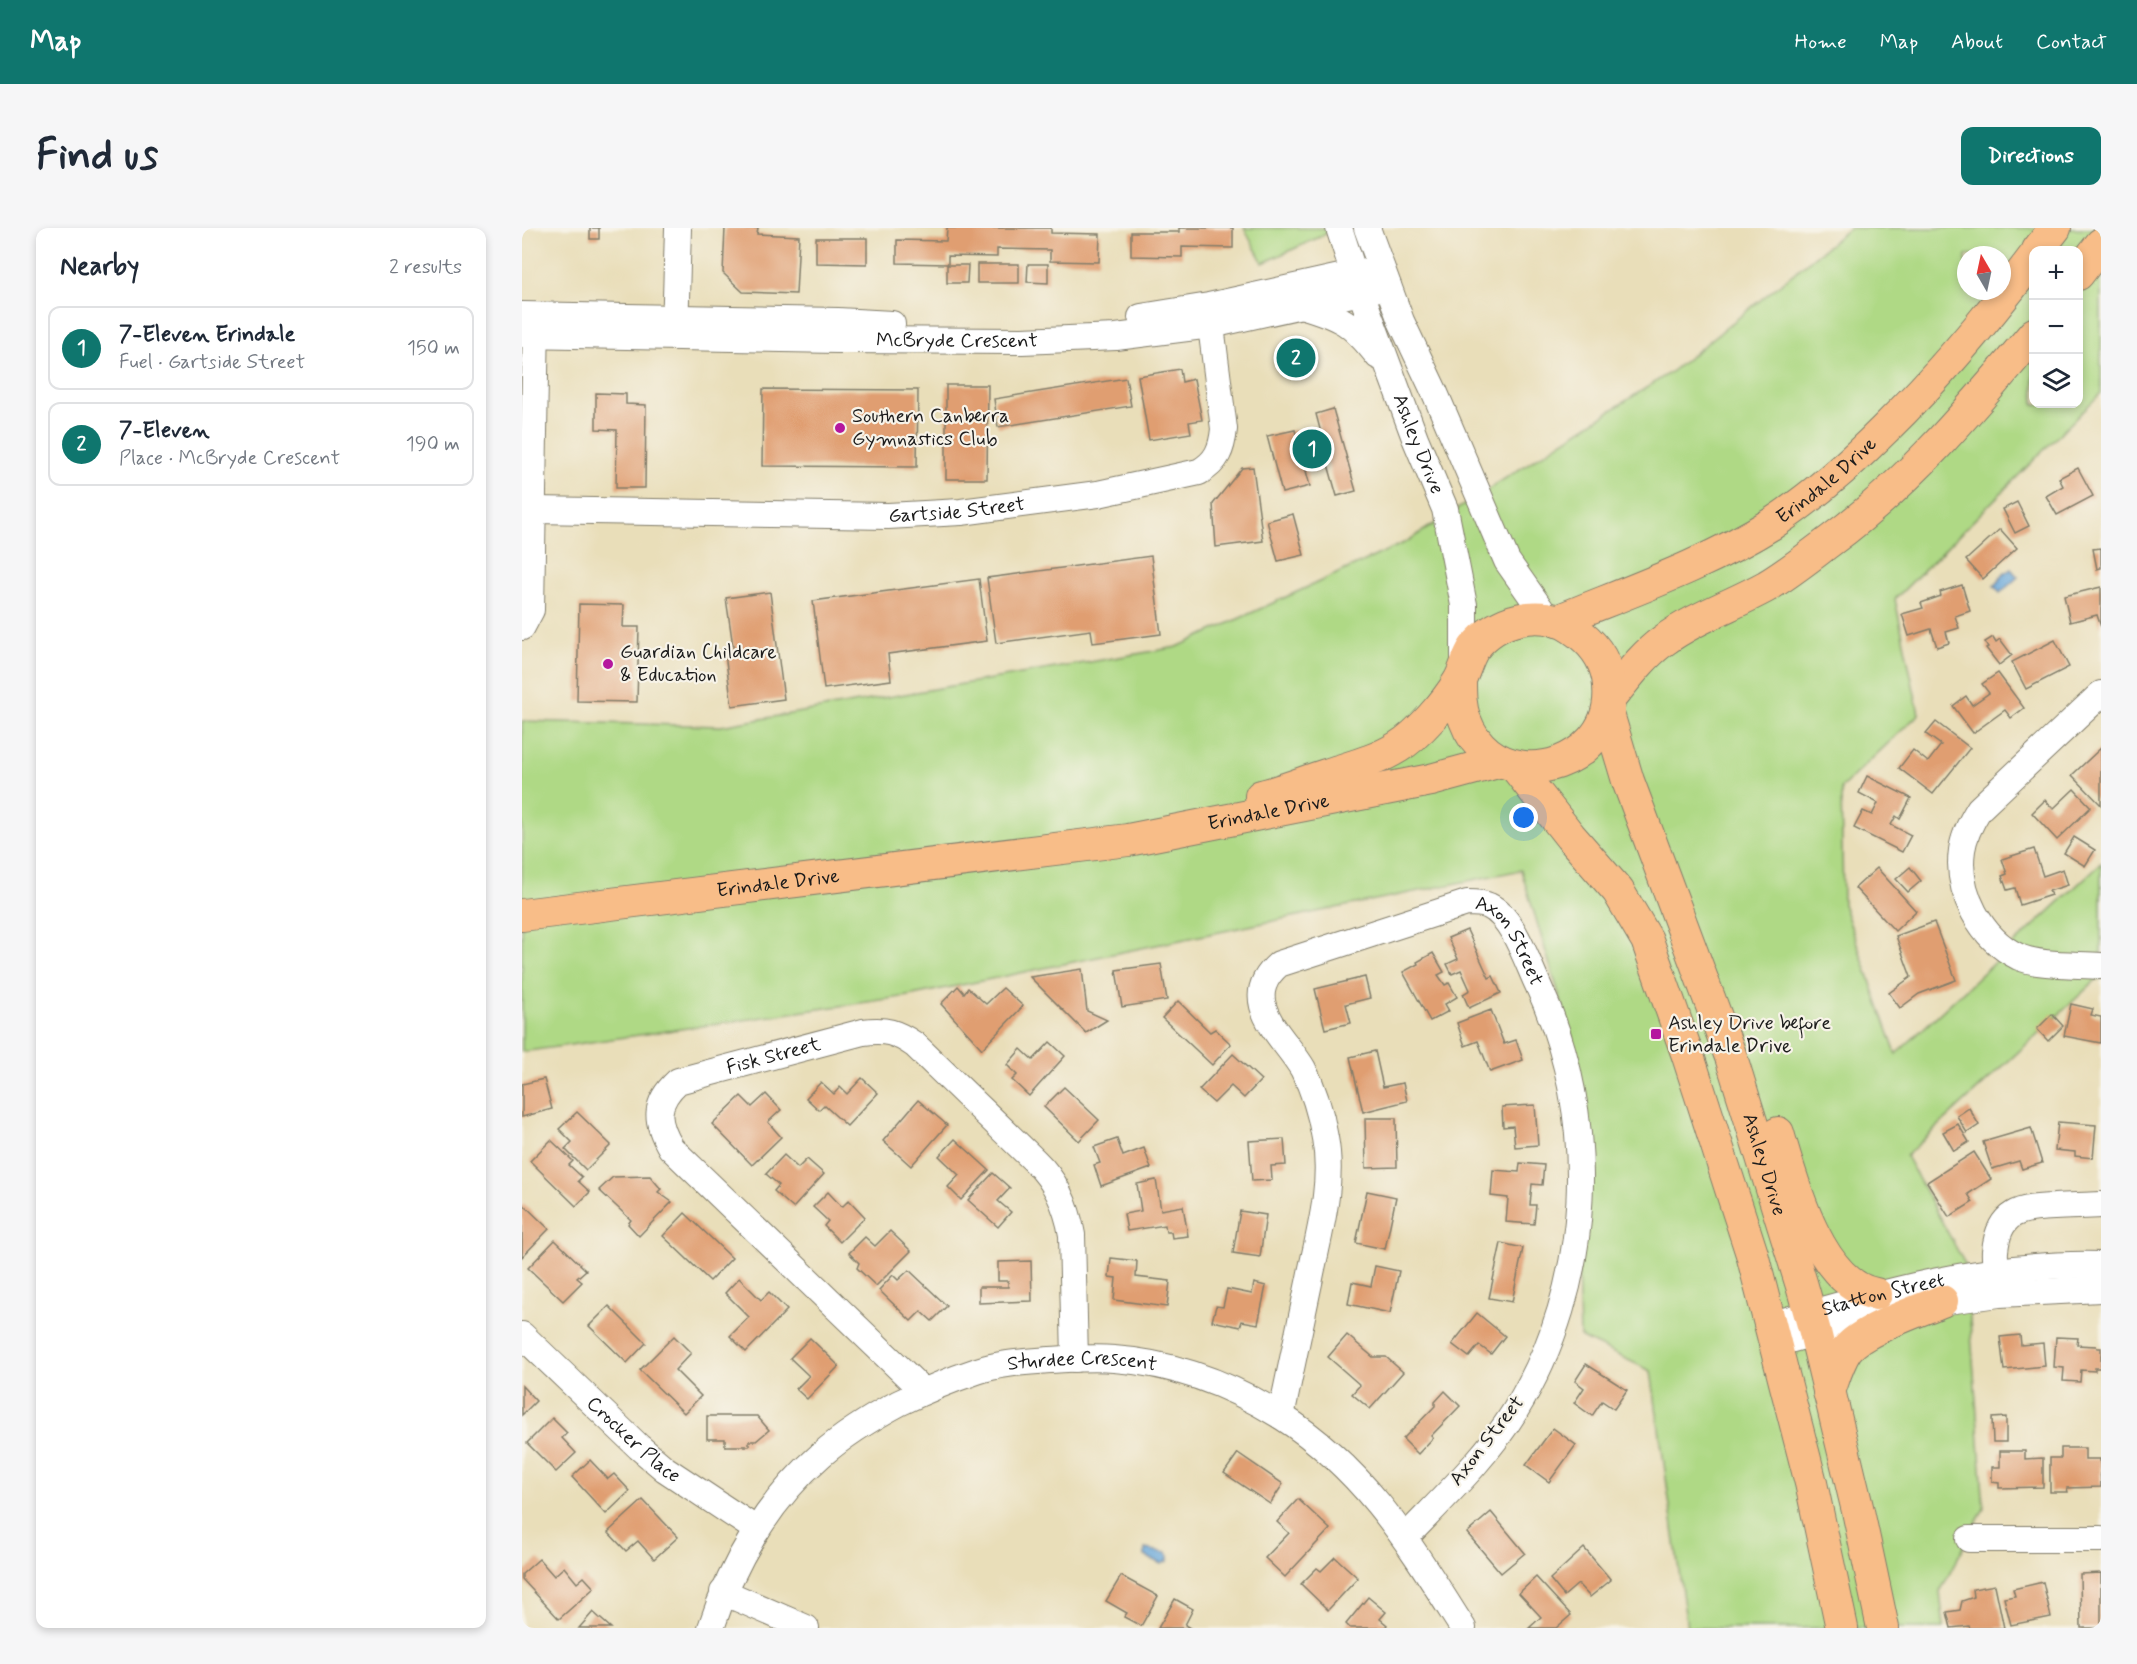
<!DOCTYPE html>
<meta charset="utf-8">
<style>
:root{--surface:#fff;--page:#f6f6f7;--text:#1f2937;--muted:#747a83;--line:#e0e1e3;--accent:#0f766e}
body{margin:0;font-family:Mynerve,sans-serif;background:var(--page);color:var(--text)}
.controls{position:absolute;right:18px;top:18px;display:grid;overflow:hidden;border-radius:12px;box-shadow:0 3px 9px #0003}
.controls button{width:54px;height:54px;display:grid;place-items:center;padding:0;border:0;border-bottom:2px solid var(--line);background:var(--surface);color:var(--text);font:30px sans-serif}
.compass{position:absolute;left:1435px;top:18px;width:54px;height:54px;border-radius:50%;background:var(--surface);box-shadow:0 3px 9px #0003;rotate:351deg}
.you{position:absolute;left:1002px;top:590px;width:21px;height:21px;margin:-15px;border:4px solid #fff;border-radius:50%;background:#1a73e8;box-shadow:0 0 0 9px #1a73e833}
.badge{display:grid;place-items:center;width:39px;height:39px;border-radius:50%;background:var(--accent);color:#fff;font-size:20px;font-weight:700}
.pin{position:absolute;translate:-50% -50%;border:3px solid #fff;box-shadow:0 2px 6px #0006}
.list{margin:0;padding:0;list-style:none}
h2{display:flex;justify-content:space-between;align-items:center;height:78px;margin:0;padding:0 24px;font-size:26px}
h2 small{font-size:20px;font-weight:400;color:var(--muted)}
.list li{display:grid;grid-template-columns:39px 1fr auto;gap:18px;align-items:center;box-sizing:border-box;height:84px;margin:0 12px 12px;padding:0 12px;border:2px solid var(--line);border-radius:12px}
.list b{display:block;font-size:22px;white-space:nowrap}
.list p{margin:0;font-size:20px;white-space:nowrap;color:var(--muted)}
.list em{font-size:20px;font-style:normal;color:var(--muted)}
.icon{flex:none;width:33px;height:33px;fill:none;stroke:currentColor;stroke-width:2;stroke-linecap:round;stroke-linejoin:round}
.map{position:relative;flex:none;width:1579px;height:1400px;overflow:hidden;border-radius:12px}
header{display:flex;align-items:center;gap:36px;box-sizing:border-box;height:84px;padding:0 30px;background:var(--accent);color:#fff}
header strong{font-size:28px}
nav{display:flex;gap:33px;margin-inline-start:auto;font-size:21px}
.intro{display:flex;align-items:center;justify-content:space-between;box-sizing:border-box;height:144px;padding:0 36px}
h1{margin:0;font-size:42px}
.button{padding:15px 27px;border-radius:12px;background:var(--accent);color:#fff;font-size:21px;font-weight:700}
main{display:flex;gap:36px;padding:0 36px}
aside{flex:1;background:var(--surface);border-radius:12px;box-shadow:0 3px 9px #0003}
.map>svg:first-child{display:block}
.green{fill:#afd985;stroke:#667a50;stroke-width:1.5;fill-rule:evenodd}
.water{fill:#66a6d9;stroke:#41617a;stroke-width:1.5}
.building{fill:#e09e71}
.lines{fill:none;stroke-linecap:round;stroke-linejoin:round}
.minor-casing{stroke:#827d6a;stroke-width:28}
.major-casing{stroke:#827d6a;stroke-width:34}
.minor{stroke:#fff;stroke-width:26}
.major{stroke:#f8bd88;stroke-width:32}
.poi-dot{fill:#b5179e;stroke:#f7f3e8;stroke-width:2}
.labels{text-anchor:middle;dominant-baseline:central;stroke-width:4.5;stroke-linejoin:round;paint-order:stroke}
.street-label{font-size:20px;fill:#1c1c1c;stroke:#f7f3e8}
.poi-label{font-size:20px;fill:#1c1c1c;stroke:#f7f3e8;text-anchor:start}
</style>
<header>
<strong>Map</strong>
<nav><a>Home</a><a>Map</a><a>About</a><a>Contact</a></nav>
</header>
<div class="intro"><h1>Find us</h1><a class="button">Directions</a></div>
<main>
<aside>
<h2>Nearby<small>2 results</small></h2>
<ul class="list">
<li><span class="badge">1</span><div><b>7-Eleven Erindale</b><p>Fuel · Gartside Street</p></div><em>150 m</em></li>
<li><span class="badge">2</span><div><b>7-Eleven</b><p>Place · McBryde Crescent</p></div><em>190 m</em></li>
</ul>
</aside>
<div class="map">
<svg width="1579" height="1400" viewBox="0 0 1579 1400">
<rect width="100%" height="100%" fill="#f7f3e8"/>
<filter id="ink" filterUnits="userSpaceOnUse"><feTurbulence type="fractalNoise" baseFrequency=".0167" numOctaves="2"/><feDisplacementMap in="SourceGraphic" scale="12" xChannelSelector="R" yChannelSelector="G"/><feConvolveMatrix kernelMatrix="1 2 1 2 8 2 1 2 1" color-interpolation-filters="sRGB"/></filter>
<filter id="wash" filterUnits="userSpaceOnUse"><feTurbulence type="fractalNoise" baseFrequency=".008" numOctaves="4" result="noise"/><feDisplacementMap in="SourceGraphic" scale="24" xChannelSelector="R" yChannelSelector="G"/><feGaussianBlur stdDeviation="1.35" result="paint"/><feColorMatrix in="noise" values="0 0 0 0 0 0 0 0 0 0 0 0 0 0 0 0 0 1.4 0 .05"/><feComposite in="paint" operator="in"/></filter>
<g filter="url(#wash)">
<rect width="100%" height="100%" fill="#e9deb9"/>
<g class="green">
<polygon points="722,0 809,0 802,7 741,35"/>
<path d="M1328,0H1579V165L1373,371L1397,486L1319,560L1321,676L1374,826L1579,635V751L1574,752L1384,928L1444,1038L1462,1280L1418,1364L1422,1400H1165L1129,1143L1058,1109L1050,809L999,642L386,768L0,824V493L199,498L655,419L884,314L1149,144ZM1512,22H1556V176H1512ZM1444,27H1480V63H1444Z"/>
</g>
<g class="water">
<polygon points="1489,341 1496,349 1478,365 1472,358 1483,345"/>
<polygon points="623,1321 644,1325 646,1328 646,1333 639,1336 623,1328"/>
</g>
<g id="blocks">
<g class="building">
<rect x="68" y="0" width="9" height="11"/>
<polygon points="203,0 236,0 235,6 277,8 274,66 221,64 201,45"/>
<polygon points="425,0 529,0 529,5 578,6 577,34 528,33 528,22 475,21 475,29 426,28 426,36 375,35 375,12 424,13"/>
<polygon points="657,0 711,0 711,20 660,19 660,29 609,28 609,4 657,4"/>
<polygon points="294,10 345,10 345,36 294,35"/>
<rect x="455" y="36" width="42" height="19"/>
<polygon points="506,36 526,36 526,55 505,54"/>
<polygon points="425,37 446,37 445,55 425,55"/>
<polygon points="787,119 791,132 762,141 758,128"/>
<polygon points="658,141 660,154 672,151 680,192 667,194 669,205 627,212 616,148"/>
<polygon points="604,150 609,178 476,199 472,171"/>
<polygon points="424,157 466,157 465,251 424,251"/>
<polygon points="241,161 396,162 395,239 240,238"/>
<polygon points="74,165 104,166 104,176 124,177 123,260 94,260 95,202 74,201"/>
<polygon points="811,181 834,263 815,268 805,233 783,239 788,258 760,265 745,208 773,202 779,226 803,220 794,186"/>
<polygon points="731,239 741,313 694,319 691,276 720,240"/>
<polygon points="1556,240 1571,268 1535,287 1524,268 1541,258 1537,250"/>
<polygon points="1495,274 1507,298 1493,305 1481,281"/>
<polygon points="771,286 782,327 756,333 745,293"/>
<polygon points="1478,301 1495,320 1461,351 1444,332"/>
<polygon points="1579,320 1579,340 1575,341 1571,321"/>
<polygon points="629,328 639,406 571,415 569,402 474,415 465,350"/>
<polygon points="457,351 465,413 366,426 369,452 302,461 291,373"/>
<polygon points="1440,357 1448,383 1433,388 1437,400 1424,404 1427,415 1415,419 1409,401 1387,408 1380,386 1401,380 1399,375 1419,368 1418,364"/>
<polygon points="1579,359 1579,399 1575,387 1548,394 1542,368"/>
<polygon points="248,364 262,471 210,478 203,426 212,425 204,370"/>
<polygon points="57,376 102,377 101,399 117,399 115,474 55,473"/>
<polygon points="1471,409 1474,414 1478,411 1490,427 1477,437 1464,420 1466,419 1463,414"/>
<polygon points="1533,412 1547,439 1504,461 1490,434"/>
<polygon points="1476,445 1502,480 1489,490 1483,482 1451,505 1431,478 1444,468 1450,477 1467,465 1460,456"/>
<polygon points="1414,494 1448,520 1411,566 1377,540 1391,522 1406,534 1419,517 1404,506"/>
<polygon points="1579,520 1579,577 1550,547"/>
<polygon points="1345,548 1389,570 1378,591 1374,588 1369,597 1389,607 1380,624 1332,600 1341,583 1350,587 1356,575 1337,565"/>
<polygon points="1552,561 1569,579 1535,612 1510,585 1523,572 1531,581"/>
<polygon points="1552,609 1573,622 1563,638 1542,625"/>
<polygon points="1512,621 1521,648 1541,641 1546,657 1527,663 1529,667 1498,677 1493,660 1485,662 1480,648 1485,646 1480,631"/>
<polygon points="1388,639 1399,653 1386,664 1374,651"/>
<polygon points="1355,640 1394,683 1373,703 1333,660"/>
<polygon points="1412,694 1434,752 1397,766 1378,780 1367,765 1389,749 1374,708"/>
<polygon points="945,702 967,750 971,748 979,765 947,780 941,766 948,762 939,742 930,746 925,736 936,731 926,710"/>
<polygon points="911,725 922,744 916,747 923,757 927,755 935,769 923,776 927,783 908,793 881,744 896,736 895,734"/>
<polygon points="639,736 645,772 600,779 594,742"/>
<polygon points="560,741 565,783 585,792 564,805 508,749"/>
<polygon points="843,749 848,770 824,776 829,795 803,801 793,761"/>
<polygon points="436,758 442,765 446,760 464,776 481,760 501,778 460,821 419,776"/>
<polygon points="656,773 688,804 693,801 709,816 690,837 640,790"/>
<polygon points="1549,776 1571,781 1569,787 1579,789 1579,815 1542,808"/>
<polygon points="969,782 982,816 994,812 1001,832 968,844 956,813 943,818 935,795"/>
<polygon points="1530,786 1541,798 1526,813 1515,801"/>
<polygon points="528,814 543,828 507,868 490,852 495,847 485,837 499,821 511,832"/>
<polygon points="853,823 861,859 881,855 885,873 841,884 828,829"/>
<polygon points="711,826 739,852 722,870 709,858 692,875 677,862"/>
<polygon points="340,850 356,865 325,898 302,877 297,882 284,870 299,854 312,866 318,859 325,866"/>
<polygon points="22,851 30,881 0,889 0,856"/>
<polygon points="542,859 577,892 557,913 522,879"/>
<polygon points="244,866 259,882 246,894 259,909 230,937 190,896 219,868 230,879"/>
<polygon points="396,872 425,897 389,938 361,913"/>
<polygon points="1013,877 1016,917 993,919 991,898 981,899 980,879"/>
<polygon points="1447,880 1457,897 1445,905 1435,888"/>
<polygon points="55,884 89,917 64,942 43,921 50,914 37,901"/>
<polygon points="843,890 874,890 875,939 844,940"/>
<polygon points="1536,894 1574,897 1571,930 1553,928 1553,924 1533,922"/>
<polygon points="1436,896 1447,914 1432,923 1421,904"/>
<polygon points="1509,900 1520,935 1500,941 1497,933 1470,941 1461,914"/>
<polygon points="433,911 467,942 439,972 426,959 437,947 417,928"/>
<polygon points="595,911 601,928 622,920 629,940 579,958 572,937 578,935 572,919"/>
<polygon points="762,911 764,937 749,938 750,952 730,953 727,913"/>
<polygon points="29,912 51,933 47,937 60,949 56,953 68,964 54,978 8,933"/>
<polygon points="1452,924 1469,951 1446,966 1451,974 1427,989 1405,954"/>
<polygon points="262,927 276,940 285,931 302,946 271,980 252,963 257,957 244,946"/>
<polygon points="998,935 1022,937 1020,957 1010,956 1008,977 1014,977 1012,996 984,994 986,970 969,968 971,942 997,944"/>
<polygon points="471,945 488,960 476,973 489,984 476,999 446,972"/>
<polygon points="128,948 139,961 136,964 150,974 117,1008 106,996 109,992 77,962 91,949"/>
<polygon points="634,952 639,982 661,978 666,1008 650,1010 649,1004 644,1004 643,997 605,1003 602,986 619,983 615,956"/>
<polygon points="845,963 874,969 863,1021 834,1015"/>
<polygon points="306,964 320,979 327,972 343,989 318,1014 302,998 306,993 291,979"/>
<polygon points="0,975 27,1001 0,1029"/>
<polygon points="718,983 744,987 738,1029 711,1025"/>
<polygon points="163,985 210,1030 188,1053 141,1008"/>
<polygon points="368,1003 389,1023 354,1058 335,1040 337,1035 327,1025 343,1009 353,1018"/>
<polygon points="33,1012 64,1042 55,1050 60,1054 41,1073 6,1040"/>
<polygon points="979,1015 1001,1020 990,1074 967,1070"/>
<polygon points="589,1030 615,1033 614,1049 648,1053 645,1079 592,1072 594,1050 587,1049"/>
<polygon points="509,1033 510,1073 457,1075 457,1059 486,1059 486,1053 476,1053 476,1034"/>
<polygon points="853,1038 877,1043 868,1085 826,1076 830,1054 849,1058"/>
<polygon points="387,1042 425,1078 410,1093 399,1083 389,1093 357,1062 371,1047 376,1052"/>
<polygon points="217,1050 239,1072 247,1064 265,1082 224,1124 208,1108 227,1089 203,1065"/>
<polygon points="732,1055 744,1058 736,1096 720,1093 718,1099 690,1093 694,1078 701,1079 705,1061 730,1066"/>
<polygon points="87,1078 124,1115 105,1135 67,1098"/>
<polygon points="955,1085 983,1108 969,1126 957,1117 947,1129 930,1116"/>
<polygon points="825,1107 851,1129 864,1129 881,1144 848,1181 830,1166 838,1157 806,1129"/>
<polygon points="1498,1107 1499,1117 1521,1115 1523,1138 1482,1142 1478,1109"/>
<polygon points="152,1108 169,1125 153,1142 179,1168 162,1185 118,1142"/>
<polygon points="1534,1109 1556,1110 1555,1117 1574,1118 1575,1120 1579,1120 1579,1140 1573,1140 1573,1143 1559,1142 1558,1154 1541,1153 1542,1140 1532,1139"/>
<polygon points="288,1110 317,1138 285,1171 274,1161 287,1148 268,1130"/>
<polygon points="1064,1136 1105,1162 1092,1181 1080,1173 1070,1188 1052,1175 1062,1160 1053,1153"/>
<polygon points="0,1158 14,1173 0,1187"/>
<polygon points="923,1163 938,1178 909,1208 911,1210 896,1226 881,1211 913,1178 913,1174"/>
<polygon points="185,1188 235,1188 247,1202 234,1213 227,1213 227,1218 203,1218 203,1211 185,1211"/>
<polygon points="1484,1189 1484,1214 1471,1214 1470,1190"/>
<polygon points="30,1190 45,1205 40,1210 54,1225 34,1244 5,1215"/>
<polygon points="1031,1200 1054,1217 1027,1254 1004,1237"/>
<polygon points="1539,1220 1563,1220 1563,1231 1578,1231 1579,1259 1545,1260 1546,1264 1528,1264 1528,1230 1539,1230"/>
<polygon points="1478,1223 1503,1223 1503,1231 1521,1230 1521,1259 1477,1260 1477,1255 1470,1254 1470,1239 1478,1239"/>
<polygon points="716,1225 761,1256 748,1276 702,1245"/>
<polygon points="68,1232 86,1251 92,1246 108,1263 84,1286 50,1249"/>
<polygon points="776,1271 808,1301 763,1349 743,1330 767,1305 755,1294"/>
<polygon points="121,1272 156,1309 132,1331 116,1313 104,1323 86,1304"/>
<polygon points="969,1284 1003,1325 979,1345 945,1305"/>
<polygon points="1062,1320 1089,1352 1068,1369 1056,1356 1042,1368 1028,1351"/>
<polygon points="813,1329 836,1350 806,1382 779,1356 795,1340 799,1343"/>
<polygon points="17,1331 32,1348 42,1339 55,1355 62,1349 72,1360 37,1391 0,1351 0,1346"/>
<polygon points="1579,1345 1579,1400 1559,1400 1558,1346"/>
<polygon points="599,1348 636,1368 619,1398 602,1389 605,1385 584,1373"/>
<polygon points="1014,1349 1049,1387 1034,1400 1007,1400 1019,1389 997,1365"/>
<polygon points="1521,1354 1529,1389 1489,1397 1482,1370 1493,1368 1491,1361"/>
<polygon points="1473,1357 1482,1400 1448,1400 1447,1398 1429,1400 1425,1384 1438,1382 1440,1373 1452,1369 1451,1361"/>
<polygon points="846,1369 864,1384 858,1391 865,1397 863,1400 828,1400 824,1396"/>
<polygon points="653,1371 671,1381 663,1397 668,1400 636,1400"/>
<polygon points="71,1384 89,1400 57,1400"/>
</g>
</g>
</g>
<g filter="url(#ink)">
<use href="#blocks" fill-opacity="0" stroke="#827d6a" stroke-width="1.5"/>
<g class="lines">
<defs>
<g id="minor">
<path id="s1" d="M817,0L832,46L893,210L923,281L942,377V439"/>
<polyline points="845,0 879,93 913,165 985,333 1025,390"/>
<path d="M779,77C820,89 830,95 856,128"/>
<polyline points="0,87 316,93 370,96"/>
<polyline points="619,89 687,78 859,40"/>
<path id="s2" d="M0,106L315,112L500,113L594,109L689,97L866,58"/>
<polyline points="153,106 156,0"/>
<path id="s3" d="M12,282L366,288L439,284L576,266L677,244C695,234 700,221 702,201L687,82"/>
<polyline points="0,399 9,382 14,89"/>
<path d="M1579,466L1457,581C1449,594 1442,607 1440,622C1434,664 1459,711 1497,729C1518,738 1555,736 1579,738"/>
<path d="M1477,1060C1476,1048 1472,1035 1473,1023C1477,983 1498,980 1532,979C1548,978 1563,978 1579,977"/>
<path id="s4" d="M1248,1097C1356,1065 1465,1034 1579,1037"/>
<path id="s5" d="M0,1107L117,1219L143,1241L235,1302"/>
<polyline points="1253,1116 1389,1078 1477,1066 1579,1061"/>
<path id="s6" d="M401,1163L149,920C133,893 132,875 156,853L341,804C364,801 374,804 393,817L513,933C534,953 545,978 550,1007L553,1131"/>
<path id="s7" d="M759,1188C769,1142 778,1096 788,1050C797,1005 812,956 803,910C799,886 792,862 781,841C762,808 714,773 757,736L945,675C951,675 961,675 967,678C991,689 1005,734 1016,757C1079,892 1071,1057 993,1183C964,1230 921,1270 883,1310"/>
<polyline points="1447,1311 1579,1311"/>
<polyline points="201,1364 284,1400"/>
<path id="s8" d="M189,1400C210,1335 247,1272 299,1227C323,1206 349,1190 377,1175C402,1163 428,1152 455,1143C478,1135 503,1134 528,1132C549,1131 571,1129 592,1131C651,1135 709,1157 759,1188C845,1243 888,1317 941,1400"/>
</g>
<g id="major">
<polyline points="1516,22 1533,0"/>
<polyline points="1556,46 1579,16"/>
<path id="s9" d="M1035,393C1108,363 1184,337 1251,295C1292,268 1328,236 1363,201C1417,148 1466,90 1512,29"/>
<path d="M1088,470C1104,451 1120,428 1141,413C1172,390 1211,377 1245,358C1267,345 1288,328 1308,313C1387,255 1450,180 1512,106"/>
<path id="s10" d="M1086,486L1106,553L1209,829L1280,1058L1293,1104L1336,1283L1361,1400"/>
<polyline points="993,538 1048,608 1096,663 1125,712 1166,828 1230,1026 1289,1255 1320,1400"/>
<path d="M739,568C761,563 782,554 804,547C828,539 854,533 876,519C896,507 925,474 937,453C943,443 945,430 952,420C974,391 1019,379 1050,400C1068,412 1082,428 1086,450C1090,474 1086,495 1069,513C1032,553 963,548 943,492C938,479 938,466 938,452"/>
<path id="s11" d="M0,687L606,612L909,552L979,533"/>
<path d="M1256,905C1270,953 1297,1057 1354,1066"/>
<path d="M1307,1164C1312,1150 1316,1134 1325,1121C1340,1102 1396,1083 1420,1073"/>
</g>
</defs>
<use href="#minor" class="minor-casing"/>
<use href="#major" class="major-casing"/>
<use href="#minor" class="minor"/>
<use href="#major" class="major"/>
</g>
</g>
<g class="poi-dot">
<circle cx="318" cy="200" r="6"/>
<circle cx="86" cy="436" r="6"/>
<rect x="1128" y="800" width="12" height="12" rx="3"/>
</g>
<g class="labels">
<g class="street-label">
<text stroke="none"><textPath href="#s2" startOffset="435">McBryde Crescent</textPath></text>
<text stroke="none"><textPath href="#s1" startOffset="230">Ashley Drive</textPath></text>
<text stroke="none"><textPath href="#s9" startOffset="306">Erindale Drive</textPath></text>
<text stroke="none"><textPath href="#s3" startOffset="423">Gartside Street</textPath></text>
<text stroke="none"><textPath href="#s11" startOffset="754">Erindale Drive</textPath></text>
<text stroke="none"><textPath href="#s11" startOffset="258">Erindale Drive</textPath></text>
<text stroke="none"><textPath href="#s7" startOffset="738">Axon Street</textPath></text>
<text stroke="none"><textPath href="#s6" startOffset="524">Fisk Street</textPath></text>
<text stroke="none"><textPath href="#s10" startOffset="477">Ashley Drive</textPath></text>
<text stroke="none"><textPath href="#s4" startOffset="117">Statton Street</textPath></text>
<text stroke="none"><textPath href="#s8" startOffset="492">Sturdee Crescent</textPath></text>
<text stroke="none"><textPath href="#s5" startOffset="153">Crocker Place</textPath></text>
<text transform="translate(965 1213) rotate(-52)">Axon Street</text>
</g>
<g class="poi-label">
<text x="330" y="188">Southern Canberra<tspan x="330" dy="23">Gymnastics Club</tspan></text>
<text x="98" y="424">Guardian Childcare<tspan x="98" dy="23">&amp; Education</tspan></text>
<text x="1146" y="795">Ashley Drive before<tspan x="1146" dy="23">Erindale Drive</tspan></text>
</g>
</g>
</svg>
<div class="controls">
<button>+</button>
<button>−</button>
<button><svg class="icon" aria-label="layers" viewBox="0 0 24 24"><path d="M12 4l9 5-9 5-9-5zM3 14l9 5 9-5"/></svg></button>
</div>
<svg class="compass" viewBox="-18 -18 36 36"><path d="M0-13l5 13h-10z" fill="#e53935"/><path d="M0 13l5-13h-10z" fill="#747a83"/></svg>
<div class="you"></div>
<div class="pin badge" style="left:790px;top:221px">1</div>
<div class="pin badge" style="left:774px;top:130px">2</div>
</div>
</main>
